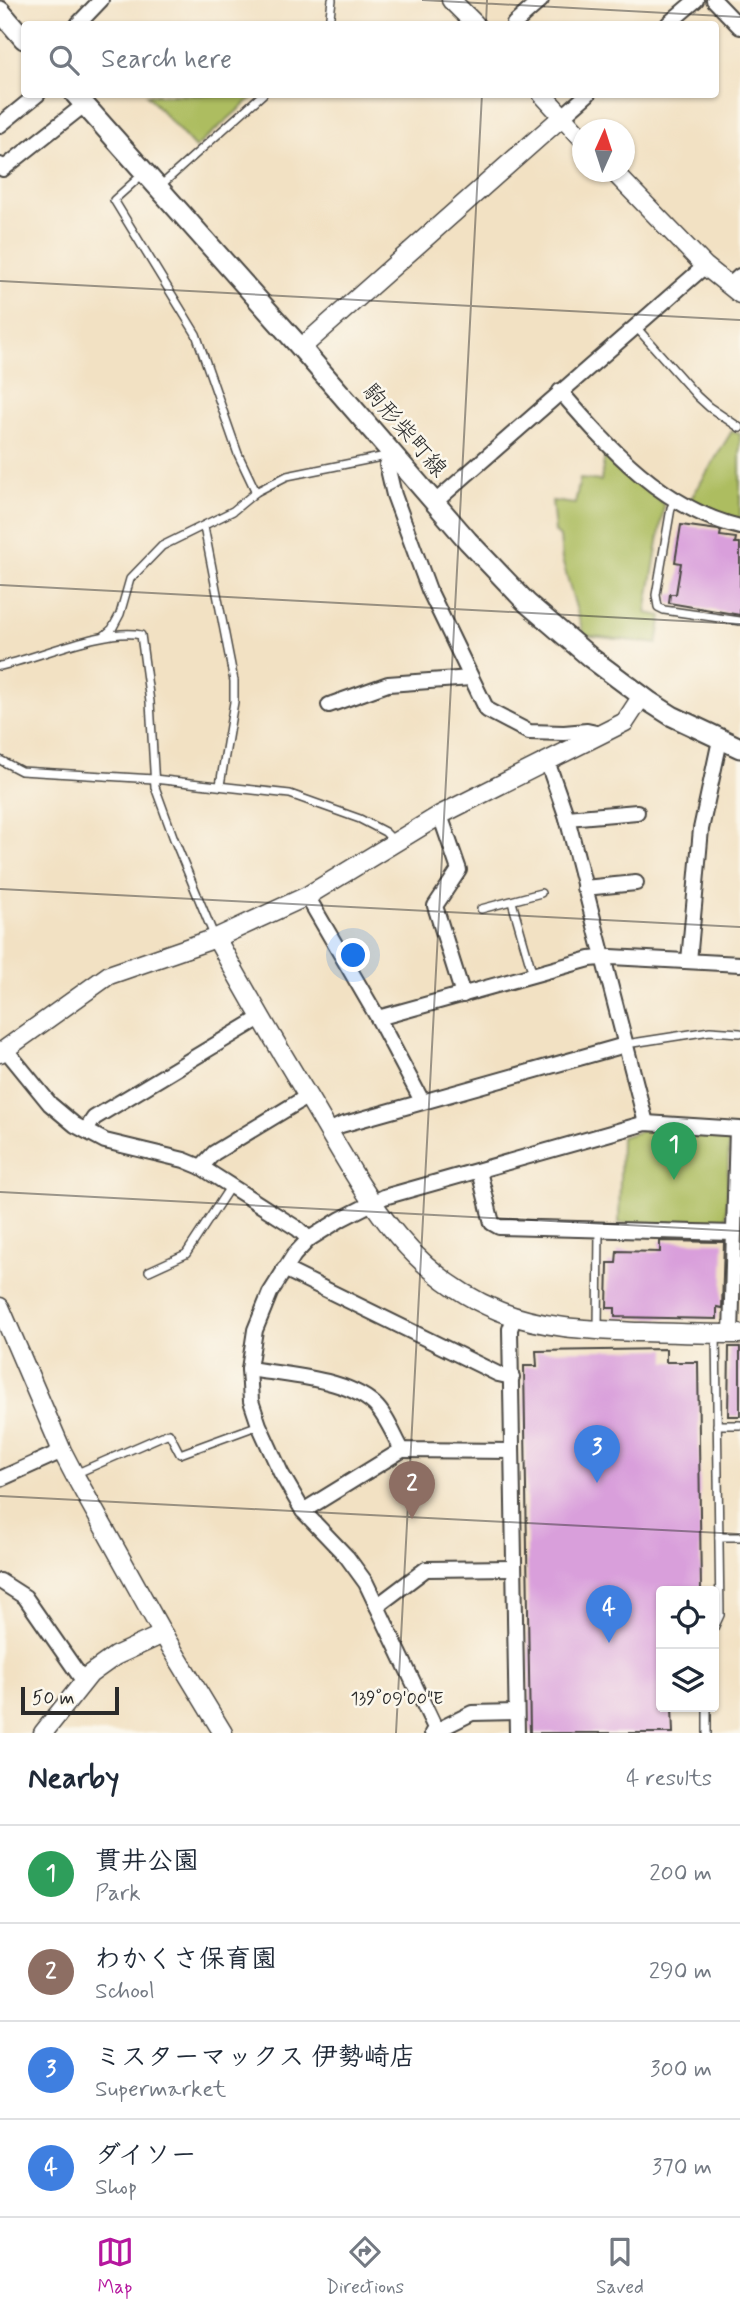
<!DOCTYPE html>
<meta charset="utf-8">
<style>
:root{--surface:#fff;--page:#f6f6f7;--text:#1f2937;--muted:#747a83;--line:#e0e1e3;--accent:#b5179e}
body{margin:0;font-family:Mynerve,"Klee One",sans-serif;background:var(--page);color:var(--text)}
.controls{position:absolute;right:21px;bottom:21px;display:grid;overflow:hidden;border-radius:7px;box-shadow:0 2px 5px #0004}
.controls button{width:63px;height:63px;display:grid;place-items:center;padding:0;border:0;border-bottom:2px solid var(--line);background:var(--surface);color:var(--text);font:35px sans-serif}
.compass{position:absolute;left:572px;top:119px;width:63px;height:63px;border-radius:50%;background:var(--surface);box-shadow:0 2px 5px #0004;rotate:3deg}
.scale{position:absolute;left:21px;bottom:18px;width:98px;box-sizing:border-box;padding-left:7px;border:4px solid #2b2b2b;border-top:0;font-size:19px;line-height:24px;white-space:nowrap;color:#2b2b2b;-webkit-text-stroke:5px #fbf7ec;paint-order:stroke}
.you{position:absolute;left:354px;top:956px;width:24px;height:24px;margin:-18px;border:5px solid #fff;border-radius:50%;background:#1a73e8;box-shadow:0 0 0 10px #1a73e833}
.badge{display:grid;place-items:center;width:46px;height:46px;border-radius:50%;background:var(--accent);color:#fff;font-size:23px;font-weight:700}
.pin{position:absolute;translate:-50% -58px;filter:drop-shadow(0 2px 4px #0008)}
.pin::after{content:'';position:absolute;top:37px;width:24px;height:21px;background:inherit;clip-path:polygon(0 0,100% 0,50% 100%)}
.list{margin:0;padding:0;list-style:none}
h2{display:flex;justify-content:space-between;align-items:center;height:91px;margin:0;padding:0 28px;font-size:30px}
h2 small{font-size:23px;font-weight:400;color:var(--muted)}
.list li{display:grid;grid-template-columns:46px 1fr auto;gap:21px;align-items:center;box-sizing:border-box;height:98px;padding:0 28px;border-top:2px solid var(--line)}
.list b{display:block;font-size:26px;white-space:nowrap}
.list p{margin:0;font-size:23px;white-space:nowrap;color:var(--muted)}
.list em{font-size:23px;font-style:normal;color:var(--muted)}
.icon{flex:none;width:38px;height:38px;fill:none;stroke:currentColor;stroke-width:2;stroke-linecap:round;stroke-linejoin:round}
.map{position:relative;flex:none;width:740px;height:1733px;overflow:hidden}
.search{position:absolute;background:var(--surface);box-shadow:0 2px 5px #0004;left:21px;right:21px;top:21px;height:77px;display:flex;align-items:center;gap:18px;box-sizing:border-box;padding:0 24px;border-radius:7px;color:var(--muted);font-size:26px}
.sheet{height:483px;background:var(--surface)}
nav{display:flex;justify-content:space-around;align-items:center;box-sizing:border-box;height:98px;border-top:2px solid var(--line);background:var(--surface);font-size:19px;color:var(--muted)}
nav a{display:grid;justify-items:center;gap:4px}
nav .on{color:var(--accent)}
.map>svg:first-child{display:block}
.green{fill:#adbd60;stroke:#6c7446;stroke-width:2}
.building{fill:#d99fdb}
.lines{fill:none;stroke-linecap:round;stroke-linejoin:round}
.service-casing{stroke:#494642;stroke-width:10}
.minor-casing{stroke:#494642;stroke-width:18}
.tertiary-casing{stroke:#494642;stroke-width:21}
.secondary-casing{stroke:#494642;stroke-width:23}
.service{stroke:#fff;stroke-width:7}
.minor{stroke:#fff;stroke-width:14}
.tertiary{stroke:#fff;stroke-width:18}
.secondary{stroke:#fff;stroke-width:19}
.ticks{fill:none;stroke:#2b2b2b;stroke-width:2;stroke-opacity:0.45}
.labels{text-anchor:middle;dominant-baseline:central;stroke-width:5;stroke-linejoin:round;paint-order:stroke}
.street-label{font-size:23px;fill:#2b2b2b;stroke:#fbf7ec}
.ticks-label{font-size:18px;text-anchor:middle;fill:#2b2b2b;stroke:#fbf7ec;stroke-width:5;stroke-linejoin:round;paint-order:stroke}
</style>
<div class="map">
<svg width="740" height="1733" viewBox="0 0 740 1733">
<rect width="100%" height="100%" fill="#fbf7ec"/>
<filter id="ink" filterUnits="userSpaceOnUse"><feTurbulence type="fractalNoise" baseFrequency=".0143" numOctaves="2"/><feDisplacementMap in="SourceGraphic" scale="14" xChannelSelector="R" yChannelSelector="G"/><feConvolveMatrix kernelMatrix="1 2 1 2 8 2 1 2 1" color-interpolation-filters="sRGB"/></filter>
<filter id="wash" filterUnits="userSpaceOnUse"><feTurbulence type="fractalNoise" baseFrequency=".00686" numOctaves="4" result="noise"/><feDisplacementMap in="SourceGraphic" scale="28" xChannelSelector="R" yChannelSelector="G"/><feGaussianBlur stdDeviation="1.57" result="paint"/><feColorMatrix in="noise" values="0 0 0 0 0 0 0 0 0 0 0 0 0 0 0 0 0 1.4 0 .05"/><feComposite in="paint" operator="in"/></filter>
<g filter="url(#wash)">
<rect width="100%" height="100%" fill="#f2e1c3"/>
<g class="green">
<polygon points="249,95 252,98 195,148 147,95"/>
<polygon points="732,431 740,434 740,522 689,502"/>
<polygon points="605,453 630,476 662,502 664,506 646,613 662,616 657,644 584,635 562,560 560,537 555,532 552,501 575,504 580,479 601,481"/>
<polygon points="648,1129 725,1133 729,1139 726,1221 721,1225 619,1223 621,1137"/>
</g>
<g id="blocks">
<g class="building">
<polygon points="681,525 718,530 721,531 720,536 736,538 735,543 740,543 740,615 669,603 670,594 676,594 681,563 675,562"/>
<polygon points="660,1241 724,1242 722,1308 717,1307 717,1319 615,1317 615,1308 607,1308 608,1263 616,1263 617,1251 660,1252"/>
<polygon points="729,1347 740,1347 740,1416 728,1416"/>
<polygon points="666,1349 666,1362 698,1362 701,1591 661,1591 661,1707 672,1707 673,1733 530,1733 524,1366 537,1366 536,1351"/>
</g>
</g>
</g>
<g filter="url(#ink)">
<use href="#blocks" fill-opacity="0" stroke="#494642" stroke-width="2"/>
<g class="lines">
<defs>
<g id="service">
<polyline points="329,24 332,0"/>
<polyline points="144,173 114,200 196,334 238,454 256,492"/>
<polyline points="159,187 263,94"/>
<polyline points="636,327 697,396 709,407 740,428"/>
<polyline points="675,500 671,508 656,595 658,607 664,610 740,621"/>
<polyline points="204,527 234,681 234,702 220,785"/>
<polyline points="105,635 112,629 120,614 130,579 162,546 233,511 256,492 287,476 391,455"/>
<path d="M0,666C37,658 106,627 141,635L150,702L155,787L174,839L215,938"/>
<polyline points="0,760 21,771 154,779 290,794 360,819 385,832 394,841"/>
<polyline points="512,902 533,975"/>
<polyline points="481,909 541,893"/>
<polyline points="626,1044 710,1031 740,1033"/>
<polyline points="149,1271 186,1254 230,1187"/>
<polyline points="598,1330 599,1230"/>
<polyline points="717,1425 740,1425"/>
<polyline points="75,1474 169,1433 180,1454 259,1425"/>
<polyline points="719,1537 740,1537"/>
<polyline points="714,1628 720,1615 716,1334"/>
<polyline points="707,1707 707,1733"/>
</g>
<g id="minor">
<polyline points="714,0 740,27"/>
<polyline points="78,24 101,0"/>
<polyline points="514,24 541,0"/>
<polyline points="668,24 696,0"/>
<polyline points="563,116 588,94"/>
<polyline points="0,125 38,94"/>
<polyline points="0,165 3,169 84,105"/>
<polyline points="729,286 740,276"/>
<path d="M560,391C610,449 662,508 740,527"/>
<polyline points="392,455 387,465 394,495 429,590 487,710 529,732 564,733 587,731 601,734"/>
<polyline points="434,503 705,266"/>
<polyline points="329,705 388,684 471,678"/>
<polyline points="547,761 567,818 646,1123"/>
<polyline points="440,815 459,870 435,906 463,995"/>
<polyline points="567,818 637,812"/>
<polyline points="584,888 636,883"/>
<polyline points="307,896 378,1018 422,1101"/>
<polyline points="689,961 701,829 720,740"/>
<polyline points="378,1018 590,959 611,957 740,964"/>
<polyline points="6,1050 50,1104 75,1125 105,1141 184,1160 201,1167 298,1229 309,1239"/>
<polyline points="86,1130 94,1118 260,1018"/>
<polyline points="329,1131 341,1125 625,1045"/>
<polyline points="201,1167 214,1153 308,1096"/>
<polyline points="479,1171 492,1223 499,1227 734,1233"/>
<polyline points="284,1269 498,1374 512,1377"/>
<polyline points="515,1316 510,1329 517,1733"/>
<polyline points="731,1334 737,1129"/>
<path d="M249,1369C286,1375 345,1378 374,1404C386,1415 394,1436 402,1450L512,1451"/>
<polyline points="0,1479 62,1451"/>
<polyline points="303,1511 402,1450"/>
<polyline points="0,1581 25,1597 84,1682"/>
<polyline points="377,1606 426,1569 514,1568"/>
<polyline points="436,1730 366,1583 347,1557 303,1511 281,1473 259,1425 251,1401 249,1369 255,1330 270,1293 294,1255 309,1239 341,1219 384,1197 646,1123 740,1129"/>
<polyline points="432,1733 472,1713 516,1712"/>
</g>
<g id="tertiary">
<polyline points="451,0 475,24"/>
<polyline points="542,94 582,138"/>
<polyline points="614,172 705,266 740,294"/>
<polyline points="301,348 563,116"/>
<path d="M216,938C246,992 277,1046 309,1098C361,1184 399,1270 499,1311C544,1329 592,1330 639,1332C673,1333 706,1334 740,1334"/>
<polyline points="0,1053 109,975 216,938 307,896 440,815 625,722 642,696"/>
<polyline points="0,1307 62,1451 74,1474 163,1634 223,1733"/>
<polyline points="43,1733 90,1674 115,1656 163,1634"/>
</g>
<g id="secondary">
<polyline points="0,11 24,39"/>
<polyline points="75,94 301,348 468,541 527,603 591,658 650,702 672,716 740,748"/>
</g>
</defs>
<use href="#service" class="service-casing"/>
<use href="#minor" class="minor-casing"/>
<use href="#tertiary" class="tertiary-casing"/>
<use href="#secondary" class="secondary-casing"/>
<use href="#service" class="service"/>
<use href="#minor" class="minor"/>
<use href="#tertiary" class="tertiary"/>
<use href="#secondary" class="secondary"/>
</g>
</g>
<path class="ticks" d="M422,0L740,17M486,24L487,0M0,281L740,320M0,585L740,624M0,889L740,927M0,1192L740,1231M0,1496L740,1534M396,1733L482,94"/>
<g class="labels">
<g class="street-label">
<text transform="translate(404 431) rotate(49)">駒形柴町線</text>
</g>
</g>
<g class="ticks-label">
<text x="397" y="1704">139°09'00"E</text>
</g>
</svg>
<div class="controls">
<button><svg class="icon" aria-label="locate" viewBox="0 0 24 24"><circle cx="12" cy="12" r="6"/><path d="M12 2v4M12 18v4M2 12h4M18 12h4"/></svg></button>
<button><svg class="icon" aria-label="layers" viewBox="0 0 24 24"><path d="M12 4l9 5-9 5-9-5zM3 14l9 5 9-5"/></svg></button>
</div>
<svg class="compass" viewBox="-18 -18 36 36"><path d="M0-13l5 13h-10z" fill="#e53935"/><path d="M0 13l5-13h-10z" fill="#747a83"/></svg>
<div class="scale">50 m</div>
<div class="you"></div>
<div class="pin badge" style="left:674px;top:1180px;background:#2e9e5b">1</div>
<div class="pin badge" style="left:412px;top:1519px;background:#8d6e63">2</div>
<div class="pin badge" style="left:597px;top:1483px;background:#3f7fe0">3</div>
<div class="pin badge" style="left:609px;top:1643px;background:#3f7fe0">4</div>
<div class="search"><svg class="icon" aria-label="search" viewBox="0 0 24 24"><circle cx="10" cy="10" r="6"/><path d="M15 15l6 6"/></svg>Search here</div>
</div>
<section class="sheet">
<h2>Nearby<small>4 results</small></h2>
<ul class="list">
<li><span class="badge" style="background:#2e9e5b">1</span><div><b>貫井公園</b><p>Park</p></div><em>200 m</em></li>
<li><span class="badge" style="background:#8d6e63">2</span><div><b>わかくさ保育園</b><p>School</p></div><em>290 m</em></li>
<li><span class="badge" style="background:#3f7fe0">3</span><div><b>ミスターマックス 伊勢崎店</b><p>Supermarket</p></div><em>300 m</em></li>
<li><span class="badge" style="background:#3f7fe0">4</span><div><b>ダイソー</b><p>Shop</p></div><em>370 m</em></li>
</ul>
</section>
<nav>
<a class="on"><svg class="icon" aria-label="map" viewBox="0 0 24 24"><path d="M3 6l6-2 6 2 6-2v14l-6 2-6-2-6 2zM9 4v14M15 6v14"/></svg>Map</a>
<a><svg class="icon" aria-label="directions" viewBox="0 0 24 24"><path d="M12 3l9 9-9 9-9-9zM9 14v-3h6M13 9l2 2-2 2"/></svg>Directions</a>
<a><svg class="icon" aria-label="saved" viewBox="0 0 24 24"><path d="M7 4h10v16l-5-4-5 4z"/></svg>Saved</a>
</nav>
